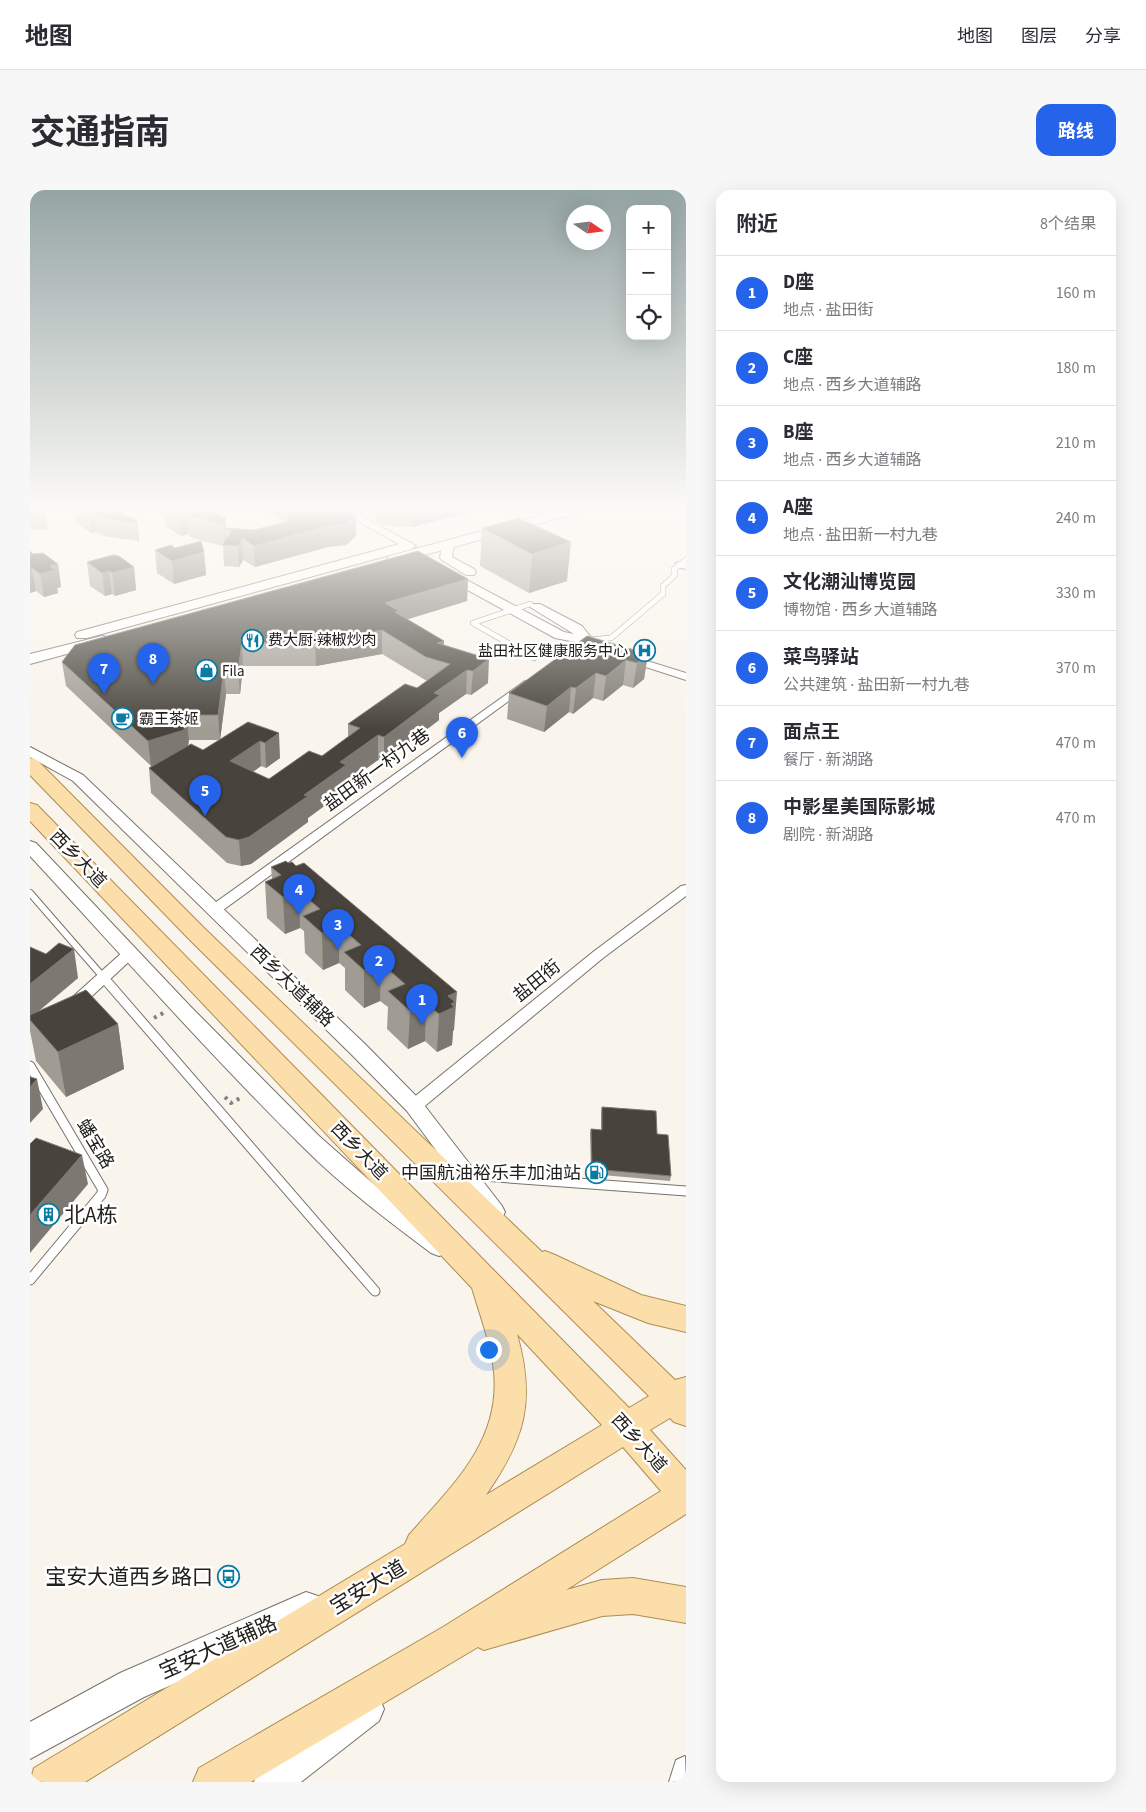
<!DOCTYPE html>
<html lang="zh">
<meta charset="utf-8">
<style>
:root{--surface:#fff;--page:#f7f7f7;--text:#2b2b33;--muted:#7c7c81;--line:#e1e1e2;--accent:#2563eb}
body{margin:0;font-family:"Source Sans 3","Noto Sans SC",sans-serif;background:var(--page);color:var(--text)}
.controls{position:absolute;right:15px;top:15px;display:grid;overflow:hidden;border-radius:10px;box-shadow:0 5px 20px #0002}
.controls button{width:45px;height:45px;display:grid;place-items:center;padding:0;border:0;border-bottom:1px solid var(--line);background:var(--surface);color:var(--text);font:25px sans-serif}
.compass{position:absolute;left:536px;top:15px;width:45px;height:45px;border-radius:50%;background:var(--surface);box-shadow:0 5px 20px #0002;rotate:103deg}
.you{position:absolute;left:458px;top:1159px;width:18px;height:18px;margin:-12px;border:4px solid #fff;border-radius:50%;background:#1a73e8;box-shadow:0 0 0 8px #1a73e833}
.badge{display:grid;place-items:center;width:32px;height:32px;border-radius:50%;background:var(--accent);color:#fff;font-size:16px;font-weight:700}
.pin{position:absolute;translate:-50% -41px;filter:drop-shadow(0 1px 2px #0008)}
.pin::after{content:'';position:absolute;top:26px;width:18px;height:15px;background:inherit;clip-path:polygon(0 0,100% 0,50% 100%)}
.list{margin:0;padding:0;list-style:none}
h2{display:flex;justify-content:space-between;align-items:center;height:65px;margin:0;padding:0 20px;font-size:21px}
h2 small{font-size:16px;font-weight:400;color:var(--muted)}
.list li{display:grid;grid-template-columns:32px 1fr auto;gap:15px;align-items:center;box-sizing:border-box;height:75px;padding:0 20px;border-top:1px solid var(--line)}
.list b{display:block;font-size:19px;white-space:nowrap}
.list p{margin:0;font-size:16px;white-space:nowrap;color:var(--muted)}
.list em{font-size:16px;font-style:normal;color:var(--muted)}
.icon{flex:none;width:28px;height:28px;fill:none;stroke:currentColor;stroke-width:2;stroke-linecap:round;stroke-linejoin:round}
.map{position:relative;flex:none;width:656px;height:1592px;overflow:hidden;border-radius:15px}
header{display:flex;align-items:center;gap:30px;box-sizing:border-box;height:70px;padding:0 25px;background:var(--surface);border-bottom:1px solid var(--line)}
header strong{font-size:24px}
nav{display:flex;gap:28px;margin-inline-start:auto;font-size:18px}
.intro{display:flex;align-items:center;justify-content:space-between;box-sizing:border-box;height:120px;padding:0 30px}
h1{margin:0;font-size:35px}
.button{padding:12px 22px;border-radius:15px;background:var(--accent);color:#fff;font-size:18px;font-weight:700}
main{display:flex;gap:30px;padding:0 30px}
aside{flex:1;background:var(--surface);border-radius:15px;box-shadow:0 5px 20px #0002}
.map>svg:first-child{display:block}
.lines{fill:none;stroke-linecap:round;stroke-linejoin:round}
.service-far2-casing{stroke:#78736b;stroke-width:6}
.service-far1-casing{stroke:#78736b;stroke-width:8}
.service-casing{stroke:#78736b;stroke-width:11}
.minor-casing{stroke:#78736b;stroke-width:2}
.tertiary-casing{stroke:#78736b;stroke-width:2}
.secondary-casing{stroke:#78736b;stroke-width:2}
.primary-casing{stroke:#ad8d52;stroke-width:2}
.path{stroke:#85827c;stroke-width:4;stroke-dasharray:3 4.5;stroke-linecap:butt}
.service-far2{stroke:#fff;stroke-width:5}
.service-far1{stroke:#fff;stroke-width:6}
.service{stroke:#fff;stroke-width:9}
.minor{fill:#fff;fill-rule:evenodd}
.tertiary{fill:#fff;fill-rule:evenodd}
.secondary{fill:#fff;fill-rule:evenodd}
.primary{fill:#fbdea9;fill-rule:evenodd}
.wall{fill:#a09c94;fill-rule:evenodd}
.shaded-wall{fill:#7d7972}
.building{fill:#48443d;stroke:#7d7972}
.labels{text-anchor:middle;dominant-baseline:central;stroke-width:5;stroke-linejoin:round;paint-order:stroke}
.far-poi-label{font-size:15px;fill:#22201d;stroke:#fff;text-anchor:start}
.street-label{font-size:18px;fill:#22201d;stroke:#fff}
.poi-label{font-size:18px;fill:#22201d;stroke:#fff;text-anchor:end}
.near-poi-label{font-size:21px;fill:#22201d;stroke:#fff;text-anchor:start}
.near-street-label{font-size:21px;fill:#22201d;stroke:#fff}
</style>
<header>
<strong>地图</strong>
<nav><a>地图</a><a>图层</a><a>分享</a></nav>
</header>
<div class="intro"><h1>交通指南</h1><a class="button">路线</a></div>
<main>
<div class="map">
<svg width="656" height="1592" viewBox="0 0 656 1592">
<rect width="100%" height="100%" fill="#f9f4ec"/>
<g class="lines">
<defs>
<g id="service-far2">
<polyline points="500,414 443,433 504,468"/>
<polyline points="559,450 581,448 633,404 633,396 645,385 644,379 656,370"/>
</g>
<polyline id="service-far1" points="0,703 74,788"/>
<g id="service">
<polyline points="73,787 345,1101"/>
<polyline points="0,876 73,1000 71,1005 0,1090"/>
<polyline points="439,985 656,1001"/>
</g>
<g id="minor">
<polygon points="497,317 508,317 512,320 508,323"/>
<polygon points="649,372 656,373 656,379 646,377 646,373"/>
<polygon points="598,465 656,483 656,490 594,470 593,468 594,466"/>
<polygon points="495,491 499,492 501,494 499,496 189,723 179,723 177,720 179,717"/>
<polygon points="656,695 656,706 573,768 390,920 384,922 378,920 376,916 378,912 563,762 651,696"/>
<polygon points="100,758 105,760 107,763 105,766 47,820 37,820 34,816 37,812 95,760"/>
<polygon points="655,1566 656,1592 639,1592 646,1570"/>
</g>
<g id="tertiary">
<polygon points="302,317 315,317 386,356 380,359 376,358"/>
<polygon points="418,351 424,354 422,367 444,379 446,382 444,385 436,385 412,370 410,368 412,354"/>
<polygon points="416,379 534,442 544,444 500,417 502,414 510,414 552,436 563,450 556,454 525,448 412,386 410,383"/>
<polygon points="0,557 53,585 336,855 391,911 472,1016 475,1022 472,1028 464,1031 456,1028 377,921 322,865 43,591 0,567"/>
<path d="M0,651L6,653L160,816L289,946L356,1005L417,1051L421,1057L417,1063L409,1066L401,1063C357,1030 312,996 273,957C178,863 90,763 0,666Z"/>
</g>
<g id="secondary">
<polygon points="541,317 560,317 558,320 369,372 364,373 357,369 359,366"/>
<polygon points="377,352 382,353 384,356 382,359 57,448 47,448 45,445 47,442"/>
<polygon points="72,446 77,447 79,450 77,453 0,474 0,464"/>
<polygon points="276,1402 288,1406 292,1418 288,1430 114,1507 0,1569 0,1532 90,1483"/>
<polygon points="337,1502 349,1507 354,1519 349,1531 271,1592 224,1592 229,1579 325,1507"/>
</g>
<path id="primary" d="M0,568L7,570L174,738L512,1062L515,1061L525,1065L611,1105L656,1116V1142L618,1133L563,1111L645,1190L656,1187V1236L644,1232L640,1228L620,1240L656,1280V1324L536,1400L572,1390L603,1388L656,1397V1433L603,1424L572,1426L454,1460L448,1457L221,1592H163L169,1578L413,1437L631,1301L593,1257L55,1592H0L4,1578L375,1354L379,1345C421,1297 471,1252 464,1182C461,1154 450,1125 442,1098L0,631V613L7,615L599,1218L619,1206L158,748L0,585ZM487,1144L572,1235L456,1305C495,1249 506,1211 487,1144Z"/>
</defs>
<use href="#service-far2" class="service-far2-casing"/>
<use href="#service-far1" class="service-far1-casing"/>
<use href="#service" class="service-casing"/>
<use href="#minor" class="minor-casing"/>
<use href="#tertiary" class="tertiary-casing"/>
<use href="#secondary" class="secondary-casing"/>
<use href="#primary" class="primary-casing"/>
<g class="path">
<polyline points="124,828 135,822"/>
<polyline points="195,907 201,913 212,907"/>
</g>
<use href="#service-far2" class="service-far2"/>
<use href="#service-far1" class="service-far1"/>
<use href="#service" class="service"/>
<use href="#minor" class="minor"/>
<use href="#tertiary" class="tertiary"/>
<use href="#secondary" class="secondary"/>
<use href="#primary" class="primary"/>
</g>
<g class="wall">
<polygon points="0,317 16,323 18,340 0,339"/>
<polygon points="40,317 89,317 89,320 88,321 107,330 109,349 108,351 74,346 66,342 61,343 46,333 45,320"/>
<polygon points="133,317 170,317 196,328 196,338 224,340 255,332 228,317 305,317 311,320 326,325 326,346 316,355 298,357 225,377 213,370 209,377 194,376 193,356 162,348 158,344 151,346 135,336"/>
<polygon points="346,317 457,317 383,337 352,335 346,332"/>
<polygon points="489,328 537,391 499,403 450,376 452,338"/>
<polygon points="145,358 174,362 176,385 144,394 127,383 125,360"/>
<polygon points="0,361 3,364 28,374 31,397 27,398 28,403 14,407 6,401 0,403"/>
<polygon points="57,372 104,377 106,400 85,406 82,404 75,406 60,396"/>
<path d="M438,389L437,411L377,429L414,451V455L458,493L441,505L436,504L409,523V530L354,572L348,570L316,593V600L278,628V632L221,674L211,676L197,673L121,603L119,578L124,575L121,576L36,496L32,472ZM352,464L397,491L387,498L318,534V547L292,566L239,589L223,582L231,576L236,578L250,568L218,532L173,560L158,556L159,550H190L196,504H210L213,476H286Z"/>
<polygon points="618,464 614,489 603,498 593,495 573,511 563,508 543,524 539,522 514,542 477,529 479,503"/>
<polygon points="258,673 266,676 274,673 424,840 423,841 422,855 407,862 395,851 378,859 357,839 358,817 350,811 334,818 315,800 315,778 309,773 293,780 275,763 274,741 270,738 255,744 237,728 235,692 242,689 241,677"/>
<polygon points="0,757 48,788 9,821 88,834 94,879 36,907 6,871 0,841"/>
<polygon points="572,917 627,944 641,986 640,991 561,984 560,944 561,939 571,940 571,922"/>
</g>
<g class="shaded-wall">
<polygon points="76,317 89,317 89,320 82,329"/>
<polygon points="383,317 457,317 383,337"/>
<polygon points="156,322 158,344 151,346 149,324"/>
<polygon points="64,324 66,342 61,343 59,325"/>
<polygon points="326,325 326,346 316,355 298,357 225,377 224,356"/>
<polygon points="196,328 196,339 195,338 196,353 195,355 193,334"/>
<polygon points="107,330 109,349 108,351 106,333"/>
<polygon points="212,348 213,370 209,377 208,356"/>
<polygon points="541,352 537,391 499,403 502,364"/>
<polygon points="174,362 176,385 144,394 142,371"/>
<polygon points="28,374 31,397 27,398 28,403 14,407 10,384 20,376"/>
<polygon points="104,377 106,400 85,406 82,383"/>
<polygon points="0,378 2,378 6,401 0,403"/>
<polygon points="79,381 82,404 75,406 72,383"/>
<polygon points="438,389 437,411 369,432 355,413"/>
<polygon points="352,440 352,464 286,476 285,452"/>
<polygon points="414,451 413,472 407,453"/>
<polygon points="212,453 213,476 210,504 208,480"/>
<polygon points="618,464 614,489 603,498 607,473"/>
<polygon points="459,469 458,493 441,505 443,481"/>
<polygon points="596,470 593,495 573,511 576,486"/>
<polygon points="194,480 196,504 190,550 188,525"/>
<polygon points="437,480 436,504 409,523 409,530 354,572 354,547 404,503"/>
<polygon points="566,483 563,508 543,524 546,498"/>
<polygon points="541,497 539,522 514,542 517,516"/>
<polygon points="156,525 159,550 156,565 121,576 118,551"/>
<polygon points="249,543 250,568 236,578 235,553"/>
<polygon points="348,545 348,570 316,593 316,600 278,628 278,632 221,674 211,676 209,650 274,605 310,572"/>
<polygon points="230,551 231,576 201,597 200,571"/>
<polygon points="269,701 270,738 255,744 253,707"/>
<polygon points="309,736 309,773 293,780 292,743"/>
<polygon points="44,759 48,788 0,828 0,794"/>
<polygon points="351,773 350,811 334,818 334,780"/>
<polygon points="427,802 424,840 423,841 422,855 407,862 409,824 418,806"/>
<polygon points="396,813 395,851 378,859 380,821"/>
<polygon points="88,834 94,879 36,907 28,862"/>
<polygon points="7,889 13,919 0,933 0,897"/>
<polygon points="52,965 58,994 0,1063 0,1025"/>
</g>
<g class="building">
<polygon points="0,317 3,317 16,323 0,323"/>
<polygon points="47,317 79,317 107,330 106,333 72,328 64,324 59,325"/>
<polygon points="138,317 170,317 196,328 193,334 160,326 156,322 149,324"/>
<polygon points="263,317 305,317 311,320 326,325 316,334 298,336 224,356 212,348 208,356 192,355 201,342 195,338 224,340 255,332"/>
<polygon points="489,328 541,352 502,364 452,338"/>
<polygon points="171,351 174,362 142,371 125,360 141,355 145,358"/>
<polygon points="0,361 3,364 13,363 28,374 20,376 25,380 10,384 2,378 0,378"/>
<polygon points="388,361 438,389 355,413 369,421 365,422 414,451 407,453 459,469 443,481 437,480 404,503 410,505 354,547 348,545 310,572 316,575 274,605 278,606 219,647 209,650 196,647 119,578 161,554 173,560 218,532 249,543 235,553 230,551 200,571 239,589 279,561 292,566 330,538 318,534 375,494 387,498 420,474 396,467 352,440 285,452 212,453 208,480 194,480 188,525 156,525 154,540 118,551 32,472 45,455"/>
<polygon points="83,365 89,366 104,377 82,383 79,381 72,383 57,372"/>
<polygon points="557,446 618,464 607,473 596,470 576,486 566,483 546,498 541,497 517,516 479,503"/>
<polygon points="256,671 258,673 262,672 266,676 274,673 427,802 418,806 425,812 421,814 424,817 409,824 396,813 380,821 358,801 375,794 351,773 334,780 314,762 331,755 309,736 292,743 273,726 290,719 269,701 253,707 235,692 251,685 241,677"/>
<polygon points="29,753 44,759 0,794 0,757 16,764"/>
<polygon points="56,800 88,834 28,862 0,830 0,825"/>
<polygon points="0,887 7,889 0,897"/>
<polygon points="572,917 626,921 627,944 638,945 641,986 562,979 561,939 572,940"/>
<polygon points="6,948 52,965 0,1025 0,954"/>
</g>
<linearGradient id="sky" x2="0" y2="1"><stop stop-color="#95a5a4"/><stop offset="0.59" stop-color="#fcfaf6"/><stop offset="1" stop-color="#fcfaf6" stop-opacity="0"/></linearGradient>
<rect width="656" height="540" fill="url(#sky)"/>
<defs>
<symbol id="restaurant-ring" viewBox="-11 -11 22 22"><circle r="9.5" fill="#fff" stroke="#0b7ba4" stroke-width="1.5"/><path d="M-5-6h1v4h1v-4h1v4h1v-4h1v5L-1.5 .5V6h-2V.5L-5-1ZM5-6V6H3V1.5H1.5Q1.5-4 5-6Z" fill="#0b7ba4"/></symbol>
<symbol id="hospital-ring" viewBox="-11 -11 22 22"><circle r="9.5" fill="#fff" stroke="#0b7ba4" stroke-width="1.5"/><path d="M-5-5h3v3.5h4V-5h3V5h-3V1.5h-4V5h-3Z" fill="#0b7ba4"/></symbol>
<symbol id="shop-ring" viewBox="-11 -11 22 22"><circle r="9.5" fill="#fff" stroke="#0b7ba4" stroke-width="1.5"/><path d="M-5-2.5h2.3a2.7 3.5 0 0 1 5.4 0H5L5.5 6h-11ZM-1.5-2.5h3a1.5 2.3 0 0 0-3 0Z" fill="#0b7ba4"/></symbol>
<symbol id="cafe-ring" viewBox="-11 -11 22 22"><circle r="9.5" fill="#fff" stroke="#0b7ba4" stroke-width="1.5"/><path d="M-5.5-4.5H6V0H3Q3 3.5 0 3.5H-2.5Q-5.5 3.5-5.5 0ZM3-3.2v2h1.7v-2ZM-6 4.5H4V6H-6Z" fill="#0b7ba4"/></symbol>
<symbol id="fuel-ring" viewBox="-11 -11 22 22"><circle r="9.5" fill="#fff" stroke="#0b7ba4" stroke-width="1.5"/><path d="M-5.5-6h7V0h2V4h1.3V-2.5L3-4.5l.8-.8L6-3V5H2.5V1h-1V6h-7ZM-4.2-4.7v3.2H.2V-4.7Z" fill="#0b7ba4"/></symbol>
<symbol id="building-ring" viewBox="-11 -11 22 22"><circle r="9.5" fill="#fff" stroke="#0b7ba4" stroke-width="1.5"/><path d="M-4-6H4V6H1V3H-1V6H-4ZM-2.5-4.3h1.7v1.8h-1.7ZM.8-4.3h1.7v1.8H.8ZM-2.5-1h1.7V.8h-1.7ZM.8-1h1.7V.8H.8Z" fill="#0b7ba4"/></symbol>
<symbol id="bus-ring" viewBox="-11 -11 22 22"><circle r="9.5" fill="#fff" stroke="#0b7ba4" stroke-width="1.5"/><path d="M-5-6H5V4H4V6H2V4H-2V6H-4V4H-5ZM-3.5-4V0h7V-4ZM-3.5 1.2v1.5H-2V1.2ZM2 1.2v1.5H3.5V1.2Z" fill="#0b7ba4"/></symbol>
</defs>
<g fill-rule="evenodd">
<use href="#restaurant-ring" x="210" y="438" width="25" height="25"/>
<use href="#hospital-ring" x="602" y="448" width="25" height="25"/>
<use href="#shop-ring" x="164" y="468" width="25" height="25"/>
<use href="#cafe-ring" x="80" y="516" width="25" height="25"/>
<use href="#fuel-ring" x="554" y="970" width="25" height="25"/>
<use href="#building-ring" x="6" y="1012" width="25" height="25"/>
<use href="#bus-ring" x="186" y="1374" width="25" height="25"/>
</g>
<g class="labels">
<g class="far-poi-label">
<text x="238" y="450">费大厨·辣椒炒肉</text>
<text x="598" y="461" text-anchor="end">盐田社区健康服务中心</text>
<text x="192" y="481">Fila</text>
<text x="109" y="529">霸王茶姬</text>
</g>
<g class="street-label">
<text transform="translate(347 580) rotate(-36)">盐田新一村九巷</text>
<text transform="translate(48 669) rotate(46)">西乡大道</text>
<text transform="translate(507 791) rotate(-39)">盐田街</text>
<text transform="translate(262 796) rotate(44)">西乡大道辅路</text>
<text transform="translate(65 954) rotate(59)">蟠宝路</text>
<text transform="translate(329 961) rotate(46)">西乡大道</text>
<text transform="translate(609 1253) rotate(48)">西乡大道</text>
</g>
<g class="poi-label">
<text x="551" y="983">中国航油裕乐丰加油站</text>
</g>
<g class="near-poi-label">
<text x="34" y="1025">北A栋</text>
<text x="183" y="1387" text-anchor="end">宝安大道西乡路口</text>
</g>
<g class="near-street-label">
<text transform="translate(338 1397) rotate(-31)">宝安大道</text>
<text transform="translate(188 1457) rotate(-24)">宝安大道辅路</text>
</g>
</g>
</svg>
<div class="controls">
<button>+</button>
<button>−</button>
<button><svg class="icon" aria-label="locate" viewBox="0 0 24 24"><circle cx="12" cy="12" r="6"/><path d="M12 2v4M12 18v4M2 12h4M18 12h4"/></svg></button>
</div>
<svg class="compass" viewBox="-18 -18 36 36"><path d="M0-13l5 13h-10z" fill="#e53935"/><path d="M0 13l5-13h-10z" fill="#7c7c81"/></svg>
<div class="you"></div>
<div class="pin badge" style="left:392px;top:835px">1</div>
<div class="pin badge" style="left:349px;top:796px">2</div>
<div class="pin badge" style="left:308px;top:760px">3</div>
<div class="pin badge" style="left:269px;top:725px">4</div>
<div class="pin badge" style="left:175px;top:626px">5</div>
<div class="pin badge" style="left:432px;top:568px">6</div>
<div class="pin badge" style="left:74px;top:504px">7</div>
<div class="pin badge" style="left:123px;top:494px">8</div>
</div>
<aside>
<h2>附近<small>8个结果</small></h2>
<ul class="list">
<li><span class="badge">1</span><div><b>D座</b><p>地点 · 盐田街</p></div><em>160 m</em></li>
<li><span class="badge">2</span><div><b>C座</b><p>地点 · 西乡大道辅路</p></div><em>180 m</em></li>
<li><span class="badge">3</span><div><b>B座</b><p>地点 · 西乡大道辅路</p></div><em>210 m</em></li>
<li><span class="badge">4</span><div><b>A座</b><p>地点 · 盐田新一村九巷</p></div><em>240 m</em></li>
<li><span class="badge">5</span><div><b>文化潮汕博览园</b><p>博物馆 · 西乡大道辅路</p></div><em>330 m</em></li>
<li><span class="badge">6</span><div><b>菜鸟驿站</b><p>公共建筑 · 盐田新一村九巷</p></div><em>370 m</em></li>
<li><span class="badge">7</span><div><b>面点王</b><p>餐厅 · 新湖路</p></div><em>470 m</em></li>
<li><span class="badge">8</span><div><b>中影星美国际影城</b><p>剧院 · 新湖路</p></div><em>470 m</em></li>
</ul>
</aside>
</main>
